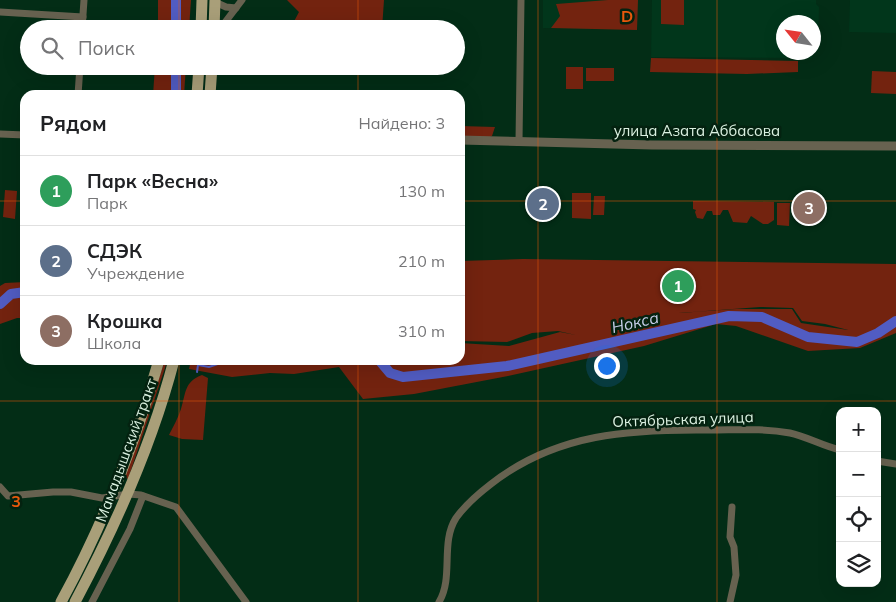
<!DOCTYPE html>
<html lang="ru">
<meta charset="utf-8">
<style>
:root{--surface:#fff;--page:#f2f2f2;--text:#202124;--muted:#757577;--line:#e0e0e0;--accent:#834f7b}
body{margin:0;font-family:Mulish,sans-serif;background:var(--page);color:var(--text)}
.controls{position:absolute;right:15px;bottom:15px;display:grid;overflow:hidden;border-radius:10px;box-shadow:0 5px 20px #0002}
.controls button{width:45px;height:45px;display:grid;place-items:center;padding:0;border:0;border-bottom:1px solid var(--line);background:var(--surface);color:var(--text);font:25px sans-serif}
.compass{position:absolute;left:776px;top:15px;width:45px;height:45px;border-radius:50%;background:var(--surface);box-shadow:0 5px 20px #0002;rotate:300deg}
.you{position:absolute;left:606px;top:365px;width:18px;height:18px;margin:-12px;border:4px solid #fff;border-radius:50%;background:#1a73e8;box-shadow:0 0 0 8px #1a73e833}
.badge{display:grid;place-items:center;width:32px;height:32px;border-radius:50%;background:var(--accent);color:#fff;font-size:16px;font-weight:700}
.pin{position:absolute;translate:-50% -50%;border:2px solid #fff;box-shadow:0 1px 5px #0006}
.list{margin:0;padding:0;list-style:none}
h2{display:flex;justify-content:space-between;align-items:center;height:65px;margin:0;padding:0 20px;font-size:21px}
h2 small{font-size:16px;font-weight:400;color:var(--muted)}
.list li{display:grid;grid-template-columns:32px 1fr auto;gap:15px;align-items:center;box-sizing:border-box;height:70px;padding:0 20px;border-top:1px solid var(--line)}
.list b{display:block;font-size:19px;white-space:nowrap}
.list p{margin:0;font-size:16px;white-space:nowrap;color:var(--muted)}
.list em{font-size:16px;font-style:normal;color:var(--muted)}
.icon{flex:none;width:28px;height:28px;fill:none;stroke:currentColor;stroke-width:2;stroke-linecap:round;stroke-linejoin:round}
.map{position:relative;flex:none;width:896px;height:602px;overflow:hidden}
.search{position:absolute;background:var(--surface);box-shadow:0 5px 20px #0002;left:20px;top:20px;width:445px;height:55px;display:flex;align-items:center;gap:12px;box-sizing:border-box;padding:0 18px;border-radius:28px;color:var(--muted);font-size:19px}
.panel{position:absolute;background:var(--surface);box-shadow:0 5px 20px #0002;left:20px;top:90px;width:445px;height:275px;border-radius:15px}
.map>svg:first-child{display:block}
.built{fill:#01361b}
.green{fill:#73230f;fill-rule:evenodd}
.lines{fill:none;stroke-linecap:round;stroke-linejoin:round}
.stream{stroke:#515cc2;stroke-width:2}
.river{stroke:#515cc2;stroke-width:10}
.minor{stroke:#676250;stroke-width:7}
.tertiary{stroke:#676250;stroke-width:9}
.primary{stroke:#a99f79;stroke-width:11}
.grid{fill:none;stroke:#e8590c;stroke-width:1;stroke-opacity:0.55}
.labels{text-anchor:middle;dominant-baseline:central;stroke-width:5;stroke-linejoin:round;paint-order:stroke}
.street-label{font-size:15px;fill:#dbf1e1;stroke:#042210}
.water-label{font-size:16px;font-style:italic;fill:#c8cfea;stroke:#042210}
.grid-label{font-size:16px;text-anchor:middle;font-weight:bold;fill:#e8590c;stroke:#042210;stroke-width:5;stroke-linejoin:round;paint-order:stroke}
</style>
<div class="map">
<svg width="896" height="602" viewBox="0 0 896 602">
<rect width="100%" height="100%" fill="#032d16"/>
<g class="built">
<polygon points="543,0 638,0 637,30 543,28"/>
<polygon points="652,0 816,0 816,4 819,7 818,51 814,51 814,22 784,22 784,52 812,53 812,58 651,57"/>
<polygon points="850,0 896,0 896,33 849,32"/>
</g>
<g class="green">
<polygon points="158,0 191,0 189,29 158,29"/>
<polygon points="287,0 384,0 382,29 290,29 299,12"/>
<polygon points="608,0 638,0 637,30 551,28 560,16 556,4"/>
<polygon points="661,0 684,0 684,25 661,24"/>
<polygon points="651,58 798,61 798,72 747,74 650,72"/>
<polygon points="155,66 186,66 184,95 153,95"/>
<rect x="566" y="67" width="17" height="22"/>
<rect x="586" y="68" width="28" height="13"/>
<polygon points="872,71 896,72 896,94 871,93"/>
<polygon points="460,126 495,127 492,136 487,138 460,137"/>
<polygon points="5,190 17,191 15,219 3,217"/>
<polygon points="572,193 591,193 591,219 572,218"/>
<polygon points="594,196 605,196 604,215 593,215"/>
<polygon points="693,201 774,202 774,220 768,224 763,224 751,216 747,223 733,222 728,210 723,210 720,215 713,215 712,211 707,211 703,219 697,218 695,212 696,210 693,209"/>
<polygon points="777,203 790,203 789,226 777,225"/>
<path d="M523,259L896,264V333L860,348L808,351L736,326L716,324L644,346L508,376L414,394L363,399L339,367L294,374L270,373L232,377L189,369L191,360H460V343L509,346L560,332L576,335L558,331L532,333L507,342L460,341V261ZM760,307L793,308L802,321L825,324L848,330L801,323L792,309H736L679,313Z"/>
<polygon points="25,282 25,318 17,318 0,324 0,286 5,283"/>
<polygon points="165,360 167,360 165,368 128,479 125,477"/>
<path d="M202,375L208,378L203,440L182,439L169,435C173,427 178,418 181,409C186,393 184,382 202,375Z"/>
</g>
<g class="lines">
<polyline class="stream" points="197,372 198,365 209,367 229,360"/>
<g class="river">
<polyline points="176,0 176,29"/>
<polyline points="176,66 176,95"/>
<polyline points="0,304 11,294 25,292"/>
<polyline points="379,360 390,373 403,377 507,366 729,316 762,317 808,337 857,342 878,333 896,321"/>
</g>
<g class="minor">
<polyline points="215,2 226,7 236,8"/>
<polyline points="0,12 83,17"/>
<polyline points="82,29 84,0"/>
<polyline points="220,29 242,0"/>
<polyline points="78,95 80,66"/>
<polyline points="0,134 25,135"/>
<polyline points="519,141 521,0"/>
<polyline points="877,461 896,464"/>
<polyline points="0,487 8,496 53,492 71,492 102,498 129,494 141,495 176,507 246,602"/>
<polyline points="92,602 130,529 143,496"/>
<path d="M439,602C454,577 440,543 456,518C466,504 478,494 491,484C556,433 631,429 710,430C737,430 763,428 790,433C805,436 823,446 840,450"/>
<polyline points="730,602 736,575 734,547 730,537 732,507"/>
</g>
<polyline class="tertiary" points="460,140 652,145 896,146"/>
<g class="primary">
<polyline points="201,29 202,0"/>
<polyline points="214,29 215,0"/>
<polyline points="197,95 199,66"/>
<polyline points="210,95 212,66"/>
<path d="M61,602C103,525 135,444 159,360"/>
<path d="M75,602C116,525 152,445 174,360"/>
</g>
</g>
<path class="grid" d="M179,0V29M358,0V29M538,0V602M717,0V602M179,66V95M358,66V95M0,201H25M460,201H896M179,360V602M358,360V602M0,401H896"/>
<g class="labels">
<g class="street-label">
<text x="697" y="130">улица Азата Аббасова</text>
<text transform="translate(683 419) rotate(-2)">Октябрьская улица</text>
<text transform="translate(126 450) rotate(-70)">Мамадышский тракт</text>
</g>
<g class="water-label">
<text transform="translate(635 322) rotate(-13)">Нокса</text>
</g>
</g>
<g class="grid-label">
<text x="627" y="22">D</text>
<text x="16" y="507">3</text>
</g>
</svg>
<div class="controls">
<button>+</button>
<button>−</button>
<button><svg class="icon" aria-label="locate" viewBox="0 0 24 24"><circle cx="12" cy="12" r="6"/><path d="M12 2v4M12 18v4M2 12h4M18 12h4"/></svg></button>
<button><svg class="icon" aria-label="layers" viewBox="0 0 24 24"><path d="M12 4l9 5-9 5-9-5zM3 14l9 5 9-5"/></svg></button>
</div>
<svg class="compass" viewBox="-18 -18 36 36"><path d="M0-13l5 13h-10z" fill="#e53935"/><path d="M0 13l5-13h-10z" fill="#757577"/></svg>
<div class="you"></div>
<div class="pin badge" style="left:678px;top:286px;background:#2e9e5b">1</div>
<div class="pin badge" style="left:543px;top:204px;background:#5c6f8a">2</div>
<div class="pin badge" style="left:809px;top:208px;background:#8d6e63">3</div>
<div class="search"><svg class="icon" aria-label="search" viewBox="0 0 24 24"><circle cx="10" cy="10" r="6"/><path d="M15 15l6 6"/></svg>Поиск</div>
<section class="panel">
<h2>Рядом<small>Найдено: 3</small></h2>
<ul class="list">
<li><span class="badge" style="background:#2e9e5b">1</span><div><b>Парк «Весна»</b><p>Парк</p></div><em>130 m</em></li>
<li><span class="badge" style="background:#5c6f8a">2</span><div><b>СДЭК</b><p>Учреждение</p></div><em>210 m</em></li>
<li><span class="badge" style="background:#8d6e63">3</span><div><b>Крошка</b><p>Школа</p></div><em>310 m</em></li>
</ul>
</section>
</div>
